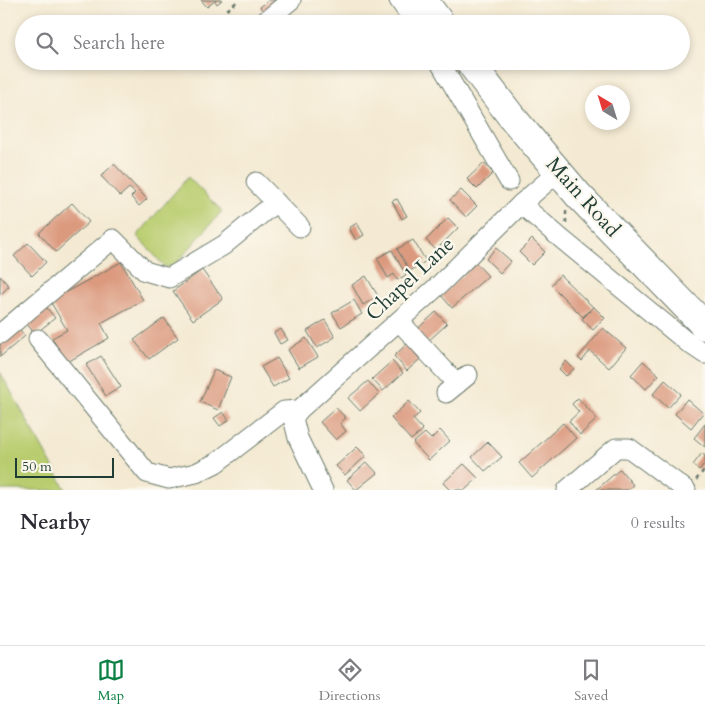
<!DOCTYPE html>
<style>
:root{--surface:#fff;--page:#f7f7f7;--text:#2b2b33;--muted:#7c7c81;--line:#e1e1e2;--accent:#0b8043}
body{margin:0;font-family:Cardo,serif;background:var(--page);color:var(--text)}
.compass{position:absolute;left:585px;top:85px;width:45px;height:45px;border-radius:50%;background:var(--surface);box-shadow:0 2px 8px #0003;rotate:322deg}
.scale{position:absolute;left:15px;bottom:12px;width:99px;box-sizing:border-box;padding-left:5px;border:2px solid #1f3d34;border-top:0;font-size:14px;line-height:18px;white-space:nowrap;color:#1f3d34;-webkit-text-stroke:4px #fbf7ec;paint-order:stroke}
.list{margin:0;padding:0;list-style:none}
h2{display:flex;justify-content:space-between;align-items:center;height:65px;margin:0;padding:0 20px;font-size:21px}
h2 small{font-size:16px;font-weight:400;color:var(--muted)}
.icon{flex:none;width:28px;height:28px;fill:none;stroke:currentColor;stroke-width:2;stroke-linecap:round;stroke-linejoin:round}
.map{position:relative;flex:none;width:705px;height:490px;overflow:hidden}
.search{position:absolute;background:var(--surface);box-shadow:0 2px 8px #0003;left:15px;right:15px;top:15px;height:55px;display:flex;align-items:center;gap:12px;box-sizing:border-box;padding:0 18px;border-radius:28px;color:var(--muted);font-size:19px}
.sheet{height:155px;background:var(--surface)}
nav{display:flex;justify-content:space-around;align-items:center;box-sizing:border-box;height:70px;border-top:1px solid var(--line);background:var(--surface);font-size:14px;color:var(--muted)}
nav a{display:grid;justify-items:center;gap:2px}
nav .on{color:var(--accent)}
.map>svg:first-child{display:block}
.green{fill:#b9cd70;stroke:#6c8552}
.building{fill:#db997e}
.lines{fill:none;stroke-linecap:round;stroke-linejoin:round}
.minor-casing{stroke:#6a7a6c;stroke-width:21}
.highway-casing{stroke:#6a7a6c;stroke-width:30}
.path{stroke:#6a7a6c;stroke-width:2.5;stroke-dasharray:4 4;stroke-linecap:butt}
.minor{stroke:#fff;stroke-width:19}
.highway{stroke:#fff;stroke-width:28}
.labels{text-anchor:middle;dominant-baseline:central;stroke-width:4.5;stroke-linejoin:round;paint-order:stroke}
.street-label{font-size:21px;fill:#1f3d34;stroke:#fbf7ec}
</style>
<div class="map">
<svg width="705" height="490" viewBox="0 0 705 490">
<rect width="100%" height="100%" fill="#fbf7ec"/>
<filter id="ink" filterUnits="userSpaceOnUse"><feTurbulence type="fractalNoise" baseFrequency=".02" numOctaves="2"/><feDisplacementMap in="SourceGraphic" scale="10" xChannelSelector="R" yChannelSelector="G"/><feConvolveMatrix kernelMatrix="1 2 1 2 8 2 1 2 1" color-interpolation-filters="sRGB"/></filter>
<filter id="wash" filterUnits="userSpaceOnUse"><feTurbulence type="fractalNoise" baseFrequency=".0096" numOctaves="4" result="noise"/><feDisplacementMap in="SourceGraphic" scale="20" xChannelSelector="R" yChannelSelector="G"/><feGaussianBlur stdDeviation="1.12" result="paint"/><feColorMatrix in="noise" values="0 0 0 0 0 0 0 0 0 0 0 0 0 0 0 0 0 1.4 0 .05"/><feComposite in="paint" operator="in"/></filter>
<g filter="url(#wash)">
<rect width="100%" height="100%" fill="#f4ead3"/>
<g class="green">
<polygon points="188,177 222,211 174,266 165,267 137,236"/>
<polygon points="0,372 66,490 0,490"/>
</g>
<g id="blocks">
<g class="building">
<polygon points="201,0 222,0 217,4 215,1 207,7"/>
<polygon points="269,0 284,0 267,15 260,7"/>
<polygon points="484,163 493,173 477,189 467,179"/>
<polygon points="114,164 147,199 139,206 131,197 135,193 129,188 120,196 101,176"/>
<polygon points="461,190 477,206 466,217 450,200"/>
<polygon points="397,199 407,216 402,219 392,201"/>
<polygon points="72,203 89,222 56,252 39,233"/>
<polygon points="448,218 458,228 436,250 426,240"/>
<polygon points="357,223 364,235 356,240 349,228"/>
<polygon points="532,239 545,252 532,265 519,252"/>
<polygon points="413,240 426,261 410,271 397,249"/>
<polygon points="28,243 46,262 32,276 14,256"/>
<polygon points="496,248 511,261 500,273 486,259"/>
<polygon points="392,250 406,275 397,280 394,274 388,278 377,258"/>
<polygon points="121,262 143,300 101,323 109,338 66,363 52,338 67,330 50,301"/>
<polygon points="476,263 488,276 452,308 441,295"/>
<polygon points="202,270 223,299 193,320 173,291"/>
<polygon points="560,275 593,307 583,317 551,285"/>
<polygon points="0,276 9,286 0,295"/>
<polygon points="366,276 378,296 363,305 352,285"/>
<polygon points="354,300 362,314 341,327 332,313"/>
<polygon points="42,302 55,318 35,334 23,319"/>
<polygon points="594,307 605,318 593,330 582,319"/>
<polygon points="436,312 447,324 426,343 415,331"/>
<polygon points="164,318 178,338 149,359 134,340"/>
<polygon points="325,320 335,337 317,348 307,331"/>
<polygon points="15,324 25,336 0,357 0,337"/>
<polygon points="603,328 626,348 609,368 590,351 582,361 578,358"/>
<polygon points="281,329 288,340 280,344 274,333"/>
<polygon points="306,338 318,357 299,368 288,350"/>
<polygon points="407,344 420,359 407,371 394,356"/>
<polygon points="101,356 121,387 106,396 86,365"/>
<polygon points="277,358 289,378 273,387 261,367"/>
<polygon points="392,361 403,373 383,391 372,379"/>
<polygon points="566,361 574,369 566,376 559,369"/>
<polygon points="643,361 659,375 646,389 631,375"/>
<polygon points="214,370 231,377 218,410 200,402"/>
<polygon points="665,380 681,394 668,408 653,394"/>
<polygon points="368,381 379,394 360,411 348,398"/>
<polygon points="578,398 597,419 580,435 569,421 579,412 572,404"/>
<polygon points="687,399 703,413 691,428 675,414"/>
<polygon points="409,401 420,413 413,419 423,430 411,440 391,418"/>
<polygon points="336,408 346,418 340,423 346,431 336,440 320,422"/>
<polygon points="223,412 229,420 220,426 214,418"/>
<polygon points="563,423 576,438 532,478 519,463"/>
<polygon points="705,424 705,447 694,438"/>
<polygon points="440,430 450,441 429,460 413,443 425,433 431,439"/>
<polygon points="488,442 502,457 485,471 472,457"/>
<polygon points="357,447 366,456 345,475 336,466"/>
<polygon points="702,453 705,456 705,463 699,470 693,465"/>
<polygon points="367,462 377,473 356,490 347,480"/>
<polygon points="464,464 478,478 465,490 450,490 443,483"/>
<polygon points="620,469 633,485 627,490 596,490"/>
</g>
</g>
</g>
<g filter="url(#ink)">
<use href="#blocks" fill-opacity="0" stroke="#6a7a6c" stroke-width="1"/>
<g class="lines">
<defs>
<g id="minor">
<polyline points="399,0 416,24"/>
<polyline points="262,24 291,0"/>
<polyline points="439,61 509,181"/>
<polyline points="256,182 300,227"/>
<polyline points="521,204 558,236 687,342 705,354"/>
<polyline points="399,321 457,384"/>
<polyline points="0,334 113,239 145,271 169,278 224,245 276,202"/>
<polyline points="38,339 147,473 169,479 196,473 216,463 284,411 299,410"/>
<polyline points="446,393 468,375"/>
<polyline points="323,490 298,438 293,418 299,410 440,284 521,204 558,172"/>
<polyline points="567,490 616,448 629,448 686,490"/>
</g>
<g id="highway">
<polyline points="423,0 441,24"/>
<polyline points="469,61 511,116 579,196 705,326"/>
</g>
</defs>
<use href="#minor" class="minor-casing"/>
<use href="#highway" class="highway-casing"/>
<g class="path">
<polyline points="227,10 239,0"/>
<polyline points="566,223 566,211"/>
<polyline points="696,480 705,469"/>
</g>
<use href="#minor" class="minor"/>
<use href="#highway" class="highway"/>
</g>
</g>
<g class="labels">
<g class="street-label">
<text transform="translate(583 197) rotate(48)">Main Road</text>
<text transform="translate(410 279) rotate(-43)">Chapel Lane</text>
</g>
</g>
</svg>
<svg class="compass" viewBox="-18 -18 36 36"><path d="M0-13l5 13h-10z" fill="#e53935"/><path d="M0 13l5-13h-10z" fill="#7c7c81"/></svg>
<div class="scale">50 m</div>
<div class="search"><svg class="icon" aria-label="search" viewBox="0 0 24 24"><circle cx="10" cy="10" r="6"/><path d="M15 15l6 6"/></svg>Search here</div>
</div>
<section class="sheet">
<h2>Nearby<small>0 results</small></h2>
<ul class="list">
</ul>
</section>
<nav>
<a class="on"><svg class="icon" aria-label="map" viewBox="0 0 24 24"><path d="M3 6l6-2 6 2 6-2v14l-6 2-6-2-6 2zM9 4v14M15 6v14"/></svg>Map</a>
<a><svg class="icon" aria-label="directions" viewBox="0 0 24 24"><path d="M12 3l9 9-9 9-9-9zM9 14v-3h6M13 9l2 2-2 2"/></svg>Directions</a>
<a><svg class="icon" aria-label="saved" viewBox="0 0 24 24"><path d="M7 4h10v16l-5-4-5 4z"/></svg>Saved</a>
</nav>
